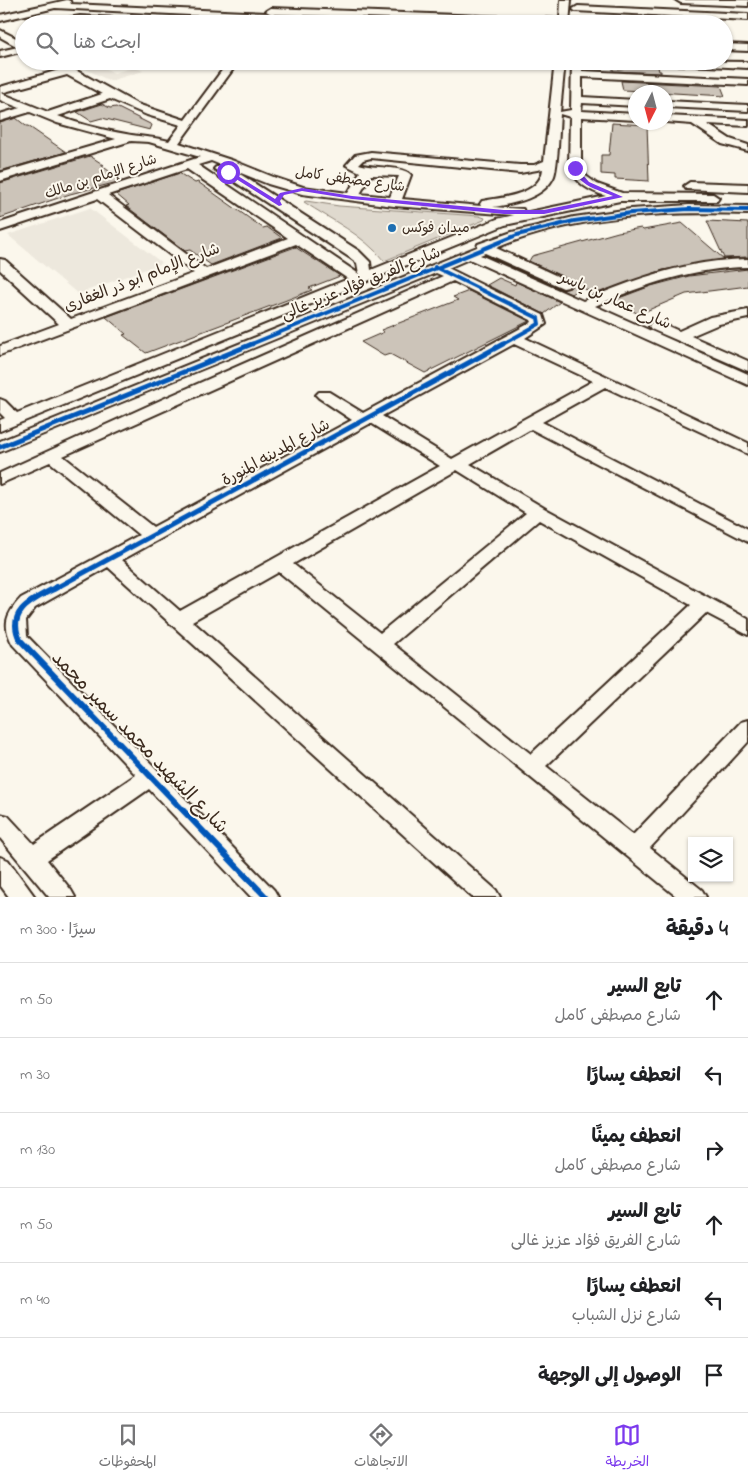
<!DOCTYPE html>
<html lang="ar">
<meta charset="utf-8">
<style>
:root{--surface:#fff;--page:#f6f6f6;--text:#202124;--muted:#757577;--line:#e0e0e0;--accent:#7c3aed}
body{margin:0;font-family:"Indie Flower","Playpen Sans Arabic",sans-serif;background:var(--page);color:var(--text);direction:rtl}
.controls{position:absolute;right:15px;bottom:15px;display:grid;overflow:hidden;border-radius:0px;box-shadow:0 1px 4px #0004}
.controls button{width:45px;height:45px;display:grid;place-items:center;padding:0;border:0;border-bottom:1px solid var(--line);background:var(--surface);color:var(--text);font:25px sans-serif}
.compass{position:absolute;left:628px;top:85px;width:45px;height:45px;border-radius:50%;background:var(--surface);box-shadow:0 1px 4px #0004;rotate:186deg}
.stop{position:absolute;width:15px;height:15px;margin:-11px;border:4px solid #7c3aed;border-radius:50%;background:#fff}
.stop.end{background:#7c3aed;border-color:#fff;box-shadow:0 1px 5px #0008}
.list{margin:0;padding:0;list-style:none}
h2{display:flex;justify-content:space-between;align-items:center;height:65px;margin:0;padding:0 20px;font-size:21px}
h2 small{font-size:16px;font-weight:400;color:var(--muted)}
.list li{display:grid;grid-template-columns:32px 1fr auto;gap:15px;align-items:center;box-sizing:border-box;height:75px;padding:0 20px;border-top:1px solid var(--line)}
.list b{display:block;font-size:19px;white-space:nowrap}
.list p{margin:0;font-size:16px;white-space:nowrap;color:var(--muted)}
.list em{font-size:16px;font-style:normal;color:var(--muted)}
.icon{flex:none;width:28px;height:28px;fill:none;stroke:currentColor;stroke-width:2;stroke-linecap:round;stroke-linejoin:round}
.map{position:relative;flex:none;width:748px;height:897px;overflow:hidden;direction:ltr}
.search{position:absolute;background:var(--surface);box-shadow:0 1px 4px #0004;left:15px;right:15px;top:15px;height:55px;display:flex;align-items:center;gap:12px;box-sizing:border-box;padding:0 18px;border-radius:28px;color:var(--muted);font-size:19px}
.sheet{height:515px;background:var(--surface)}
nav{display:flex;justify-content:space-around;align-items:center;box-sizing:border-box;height:70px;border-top:1px solid var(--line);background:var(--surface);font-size:14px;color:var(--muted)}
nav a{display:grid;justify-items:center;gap:2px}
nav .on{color:var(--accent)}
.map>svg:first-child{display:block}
.built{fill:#ede8dd}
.green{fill:#dfd9ce;stroke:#8d8276}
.building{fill:#ccc4b9;stroke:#3b2a1e}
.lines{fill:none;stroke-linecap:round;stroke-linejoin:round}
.minor-casing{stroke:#3b2a1e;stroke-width:4}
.minor{fill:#fbf7ec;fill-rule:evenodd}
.cycleway-far2-casing{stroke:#fbf7ec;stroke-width:6}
.cycleway-far1-casing{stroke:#fbf7ec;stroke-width:8}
.cycleway-casing{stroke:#fbf7ec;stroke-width:9}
.cycleway-far2{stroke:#0057b8;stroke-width:4}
.cycleway-far1{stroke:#0057b8;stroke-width:5}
.cycleway{stroke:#0057b8;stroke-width:6}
.route{fill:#7c3aed}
.poi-dot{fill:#1f6fb2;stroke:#fbf7ec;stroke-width:2}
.labels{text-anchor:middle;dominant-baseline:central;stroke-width:4;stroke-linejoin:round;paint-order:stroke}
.far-street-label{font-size:14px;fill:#3b2a1e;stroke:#fbf7ec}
.far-poi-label{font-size:14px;fill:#3b2a1e;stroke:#fbf7ec;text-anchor:start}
.street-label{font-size:16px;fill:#3b2a1e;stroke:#fbf7ec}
.near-street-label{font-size:19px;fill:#3b2a1e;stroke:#fbf7ec}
</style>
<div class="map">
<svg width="748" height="897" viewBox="0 0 748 897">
<rect width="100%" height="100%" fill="#fbf7ec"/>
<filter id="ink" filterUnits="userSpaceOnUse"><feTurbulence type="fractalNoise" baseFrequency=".02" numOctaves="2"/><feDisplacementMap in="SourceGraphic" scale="10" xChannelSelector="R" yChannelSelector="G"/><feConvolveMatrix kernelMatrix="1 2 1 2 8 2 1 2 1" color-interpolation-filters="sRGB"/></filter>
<g filter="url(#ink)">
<g class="built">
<polygon points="92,61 114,73 135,67 143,71 110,81 77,65"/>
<polygon points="90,208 162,263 78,294 8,235"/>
</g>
<path class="green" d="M306,201L339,206L479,216L485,218L484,220L384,261C364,235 331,220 304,202Z"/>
<g class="building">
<polygon points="613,61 657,63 659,71 661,71 661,73 613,71"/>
<polygon points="621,81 721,86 725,96 623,90"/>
<polygon points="102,104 110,108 116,107 152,125 150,130 102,118 91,121 77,112"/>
<polygon points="16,118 26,126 28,126 66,152 0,171 0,123"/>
<polygon points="612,123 647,125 649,181 615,179 615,175 601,174 601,155 609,155"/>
<polygon points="90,156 104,165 101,165 122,181 70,194 0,218 0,183"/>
<polygon points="179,173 195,183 198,182 263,228 267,227 282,238 211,265 190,250 185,251 126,206 129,205 116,194"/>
<polygon points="707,221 748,223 748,257 724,258"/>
<polygon points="682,223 724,259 663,270 595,294 581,287 571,294 562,290 570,288 572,285 570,280 529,261 532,256 618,232 641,228 643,230"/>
<polygon points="295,247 340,276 309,288 312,290 284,301 146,353 123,335 126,334 106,317"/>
<polygon points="748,269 748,286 686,294 639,314 611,301 651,286 689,276"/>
<polygon points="499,278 515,285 516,282 560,302 544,314 487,285"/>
<polygon points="469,291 529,321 425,373 390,354 384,356 361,342 384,332 381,330 458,300 453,297"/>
</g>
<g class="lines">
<defs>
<g id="minor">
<polygon points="67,0 70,1 71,4 267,13 272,16 267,19 55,8 0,21 0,15"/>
<polygon points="561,0 571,0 569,24 271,14 266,11 271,8 560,19"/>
<polygon points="676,0 748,0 748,6 681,3"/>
<polygon points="578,6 748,14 748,20 575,11 573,9"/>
<polygon points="80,16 168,21 173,24 80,22 46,24 51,21"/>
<polygon points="0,30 24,42 24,51 0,57 0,51 18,47 0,37"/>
<polygon points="724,44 748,45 748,51 724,50"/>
<path d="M46,61H59L137,104L185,120L229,61H239L179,143L234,161L276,178L303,187L348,193L360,172L346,165L355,155L371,152L520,165H534L544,161L555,61H565L560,112L571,110L572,61H582V71L748,79V85L582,77V97L636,100V106L582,103L581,111L636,114V120L581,117V167L586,176L597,184L622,193L713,194L719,198L717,201H620L505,225L0,431V420L5,418L0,413V399L5,401L17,413L348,279L296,244L0,355V346L59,324L0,270V259L5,260L71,319L194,273L97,199L0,231V223L200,157L149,142L131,141L0,181V173L116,139L57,123L30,112L0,121V114L20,108L0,100V87L59,70ZM67,75L102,94L48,112L1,93ZM110,99L147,115L181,125L169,141C155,137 141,137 126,134C104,130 79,124 58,116ZM560,114L570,117L569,167C577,184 589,191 606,196L524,213L523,209L493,207C513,204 545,198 554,176C558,165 559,128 560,114ZM371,158L520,173L543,169C540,196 501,197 482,201L480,204L481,206L402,199L411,175C403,165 373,169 359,164L363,160ZM211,161L268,184L302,194L394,206L514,215L497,219L371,270L370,262L359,251L240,174L224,167H216L214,169L232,180L349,257L357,263L359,274L198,165ZM187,169L288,238L206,269L108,195ZM371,175L399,176L390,197L360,194Z"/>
<polygon points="664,61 748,62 748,68 669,64"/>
<polygon points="666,101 748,105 748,111 666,107"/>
<polygon points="666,116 748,120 748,126 707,124 730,139 748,145 748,151 722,144 692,124 666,122"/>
<polygon points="690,182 748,184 748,192 686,189 684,186"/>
<path d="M689,205L748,206V214C663,211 575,215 496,248L568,281L570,284L568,287L563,288L485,253L480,255L583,301C637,278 689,260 748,259V267C693,268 645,284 595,306L748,374V385L469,259L448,268L543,315L546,324L525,338L748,443V454L605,387L542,422L748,529V542L531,429L470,464L544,508L748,619V635L706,613L546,766L633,835L741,722L748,720V742L650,848L702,890L706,897H677L279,572L192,621L496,890L500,897H472L108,567L35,608L26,620L27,636L274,890L278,897H251L149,789L47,860L71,890L75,897H49L0,838V814L8,816L34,844L136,775L13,645C2,625 6,614 21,598L139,535L50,462L0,484V473L163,399L443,276L436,273L0,452V441L477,247L478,244L512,232L574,217L631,209ZM453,281L531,320L532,322L363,413L329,392H319L316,395L319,398L352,420L153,527L63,456ZM514,344L593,381L452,459L382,416ZM371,423L440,466L180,611L122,560ZM457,470L526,513L380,633L293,564ZM539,520L691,605L531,754L393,644Z"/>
<polygon points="748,310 748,318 719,324 691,336 748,361 748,371 651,329 649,326 651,323 661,323 679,331 710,317"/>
<polygon points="0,857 8,860 35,897 9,897 0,885"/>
</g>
</defs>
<use href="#minor" class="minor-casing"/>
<use href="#minor" class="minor"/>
<defs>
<g id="cycleway-far2">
<polyline points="435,267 538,318 539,324 501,345"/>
<polyline points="249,345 517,235 574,221 631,213 689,209 748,210"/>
</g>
<g id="cycleway-far1">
<polyline points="0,447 252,344"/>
<polyline points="54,589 503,344"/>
</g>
<path id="cycleway" d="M57,587C35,599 5,610 20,640L266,897"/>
</defs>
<use href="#cycleway-far2" class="cycleway-far2-casing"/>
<use href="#cycleway-far1" class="cycleway-far1-casing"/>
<use href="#cycleway" class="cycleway-casing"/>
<use href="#cycleway-far2" class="cycleway-far2"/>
<use href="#cycleway-far1" class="cycleway-far1"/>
<use href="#cycleway" class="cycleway"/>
</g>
</g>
<path class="route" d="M575,166L589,182L623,197L544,214H504L352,199L302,191L284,195L280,201L282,205L279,206L225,172L230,171L275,199L280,193L302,188L352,196L504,210H544L613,196C594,188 582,187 572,168Z"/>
<circle class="poi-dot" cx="392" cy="228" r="5"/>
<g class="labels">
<g class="far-street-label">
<text transform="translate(101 177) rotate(-18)">شارع الإمام بن مالك</text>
<text transform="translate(350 180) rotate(8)">شارع مصطفى كامل</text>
</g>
<g class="far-poi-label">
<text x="402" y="228">ميدان فوكس</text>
</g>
<g class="street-label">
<text transform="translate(142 278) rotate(-21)">شارع الإمام ابو ذر الغفارى</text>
<text transform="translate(361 284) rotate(-22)">شارع الفريق فؤاد عزيز غالى</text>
<text transform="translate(615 301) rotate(24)">شارع عمار بن ياسر</text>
<text transform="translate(276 453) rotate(-29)">شارع المدينه المنورة</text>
</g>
<g class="near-street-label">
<text transform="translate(139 743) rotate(46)">شارع الشهيد محمد سمير محمد</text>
</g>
</g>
</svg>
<div class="controls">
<button><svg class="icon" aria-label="layers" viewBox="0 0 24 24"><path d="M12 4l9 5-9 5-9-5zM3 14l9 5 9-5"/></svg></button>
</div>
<svg class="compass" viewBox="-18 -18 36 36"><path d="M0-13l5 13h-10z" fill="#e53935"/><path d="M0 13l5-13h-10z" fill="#757577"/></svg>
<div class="stop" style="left:228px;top:172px"></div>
<div class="stop end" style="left:575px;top:168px"></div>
<div class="search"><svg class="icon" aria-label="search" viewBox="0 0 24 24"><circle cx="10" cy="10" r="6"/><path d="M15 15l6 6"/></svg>ابحث هنا</div>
</div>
<section class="sheet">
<h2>4 دقيقة<small>سيرًا · 300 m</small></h2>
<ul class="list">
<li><svg class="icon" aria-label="ahead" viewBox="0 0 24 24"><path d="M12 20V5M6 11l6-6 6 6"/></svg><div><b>تابع السير</b><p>شارع مصطفى كامل</p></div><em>50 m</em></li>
<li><svg class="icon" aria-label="left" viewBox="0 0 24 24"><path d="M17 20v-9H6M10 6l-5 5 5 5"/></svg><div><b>انعطف يسارًا</b></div><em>30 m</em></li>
<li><svg class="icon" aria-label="right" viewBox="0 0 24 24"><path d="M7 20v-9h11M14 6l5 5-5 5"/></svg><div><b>انعطف يمينًا</b><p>شارع مصطفى كامل</p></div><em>130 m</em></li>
<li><svg class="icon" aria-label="ahead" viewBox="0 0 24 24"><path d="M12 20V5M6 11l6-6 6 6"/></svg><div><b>تابع السير</b><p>شارع الفريق فؤاد عزيز غالى</p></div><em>50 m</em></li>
<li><svg class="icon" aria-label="left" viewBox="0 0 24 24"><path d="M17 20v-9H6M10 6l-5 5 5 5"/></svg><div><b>انعطف يسارًا</b><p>شارع نزل الشباب</p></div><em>40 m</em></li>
<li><svg class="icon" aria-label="arrive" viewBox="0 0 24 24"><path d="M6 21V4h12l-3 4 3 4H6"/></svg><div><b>الوصول إلى الوجهة</b></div></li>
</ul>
</section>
<nav>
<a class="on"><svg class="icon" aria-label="map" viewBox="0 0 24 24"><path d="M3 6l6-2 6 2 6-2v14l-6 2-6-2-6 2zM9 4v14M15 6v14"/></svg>الخريطة</a>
<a><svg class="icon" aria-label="directions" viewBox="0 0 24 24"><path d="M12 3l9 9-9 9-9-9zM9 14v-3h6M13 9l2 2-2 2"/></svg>الاتجاهات</a>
<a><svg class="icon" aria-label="saved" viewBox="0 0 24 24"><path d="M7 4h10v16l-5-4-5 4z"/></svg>المحفوظات</a>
</nav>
